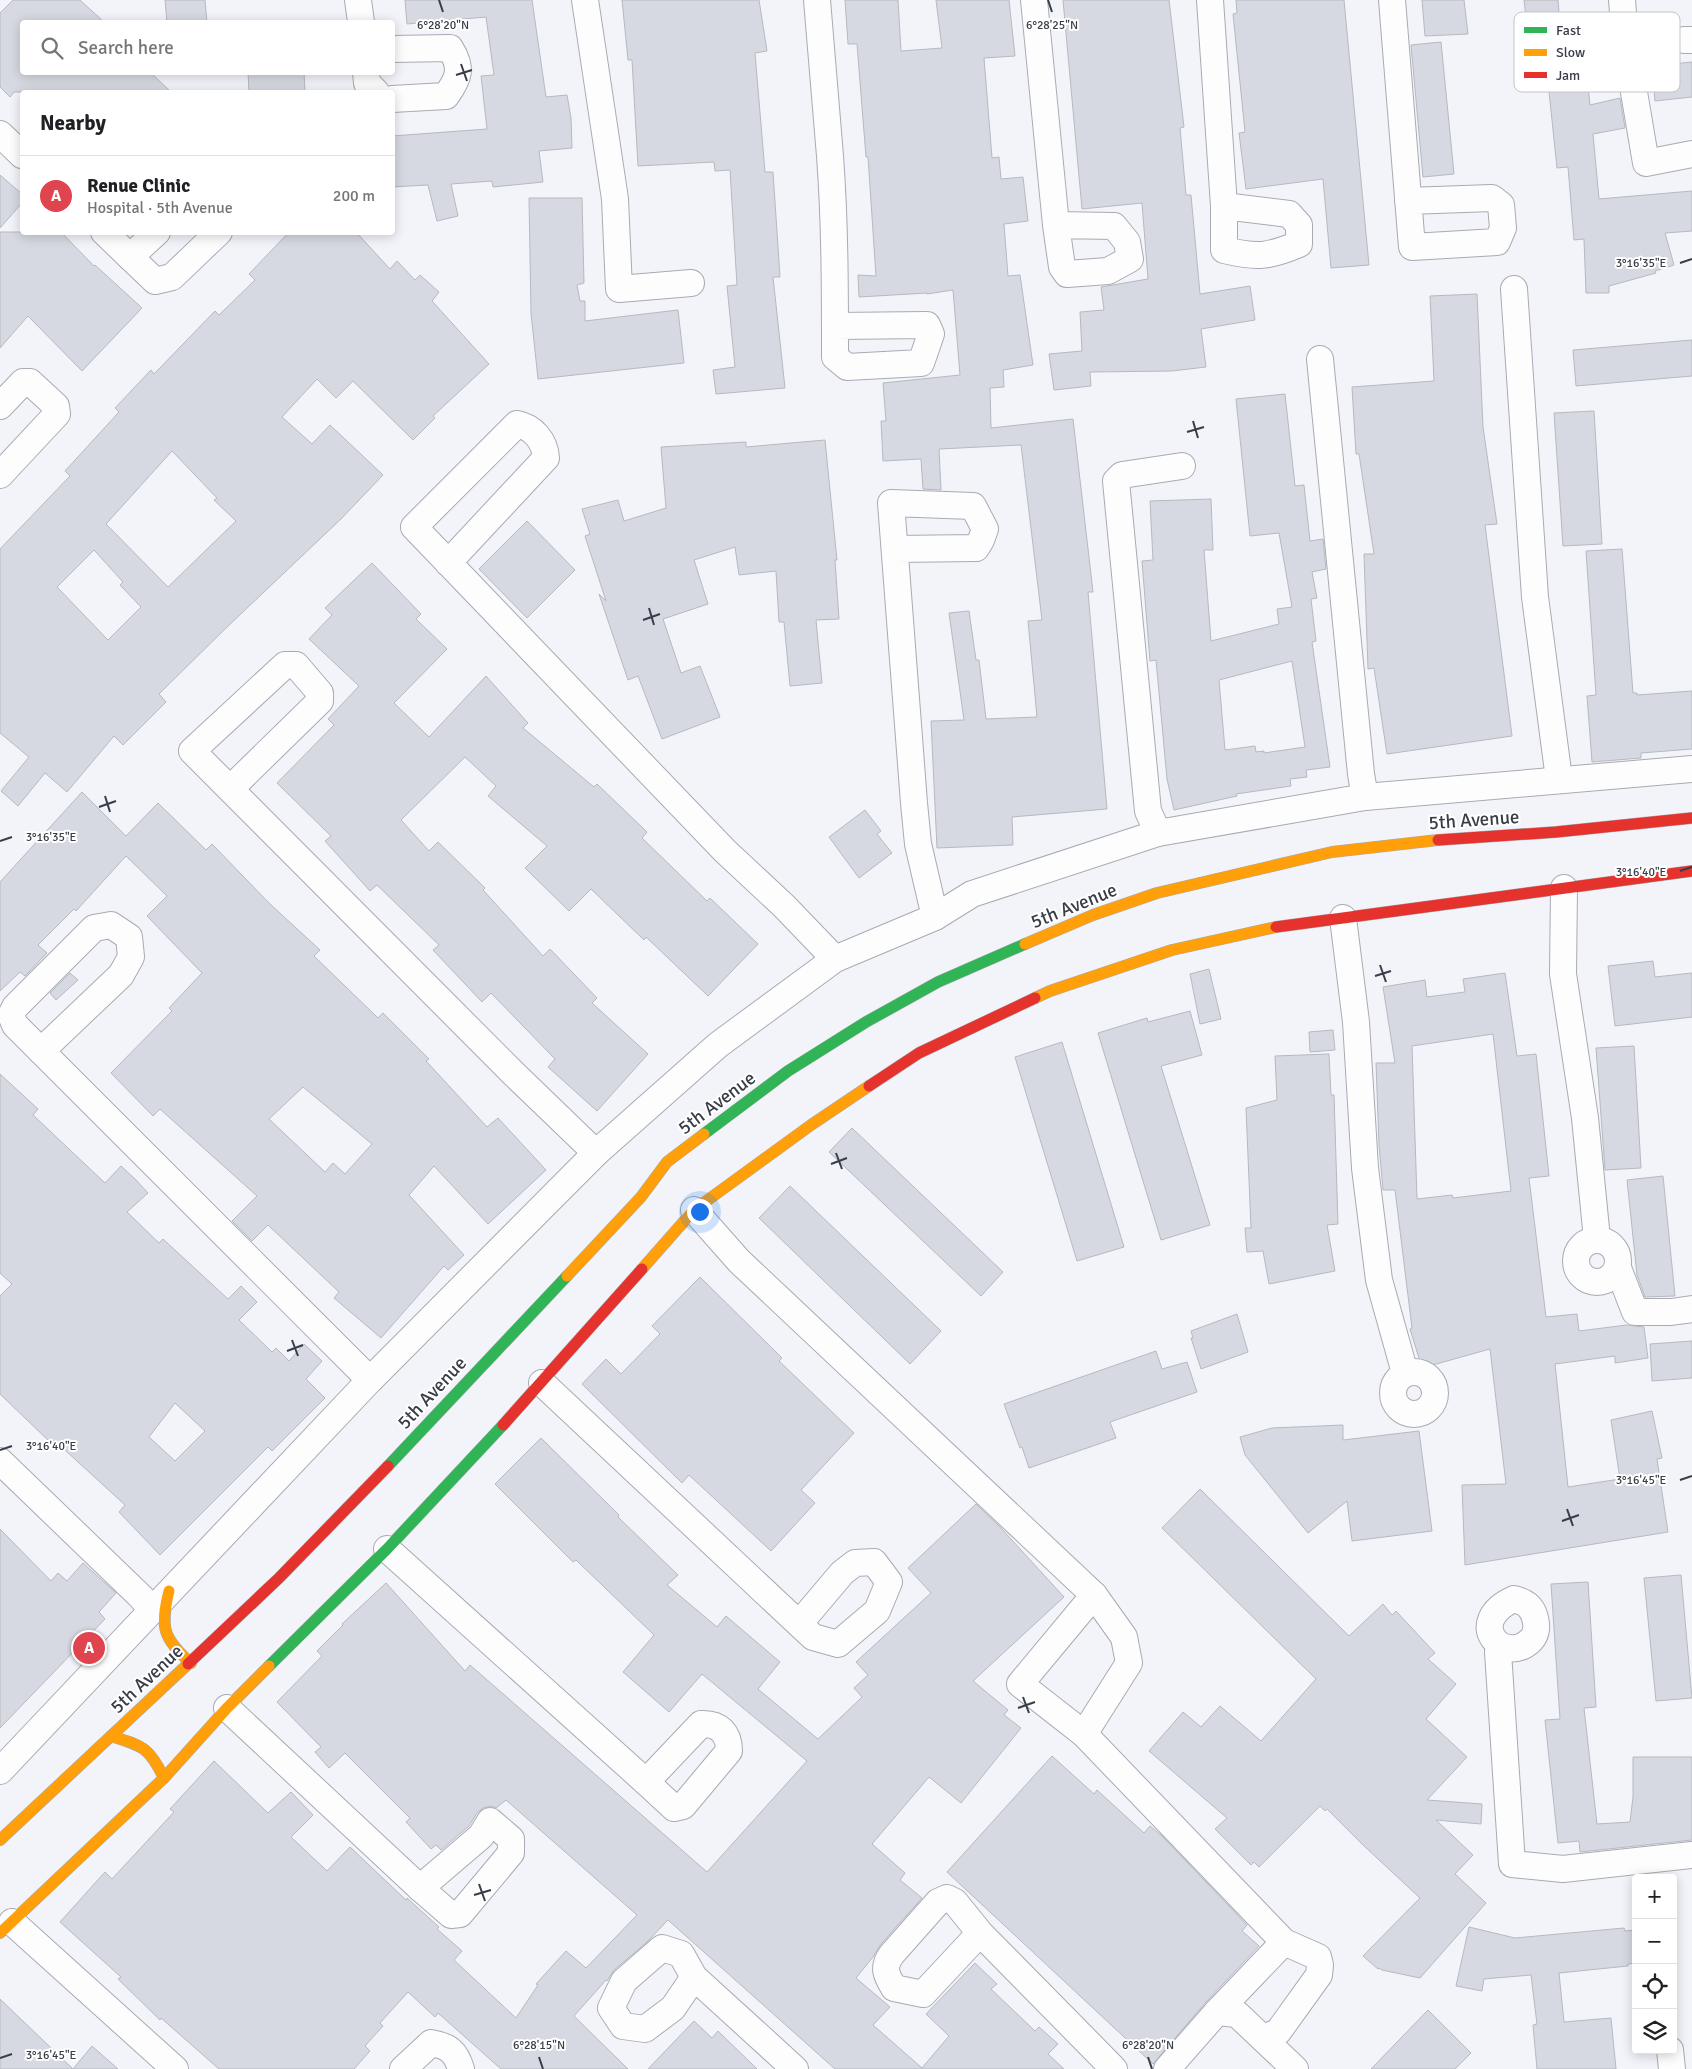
<!DOCTYPE html>
<meta charset="utf-8">
<style>
:root{--surface:#fff;--page:#f2f2f2;--text:#202124;--muted:#757577;--line:#e0e0e0;--accent:#0b8043}
body{margin:0;font-family:Signika,sans-serif;background:var(--page);color:var(--text)}
.controls{position:absolute;right:15px;bottom:15px;display:grid;overflow:hidden;border-radius:5px;box-shadow:0 2px 12px #0003}
.controls button{width:45px;height:45px;display:grid;place-items:center;padding:0;border:0;border-bottom:1px solid var(--line);background:var(--surface);color:var(--text);font:25px sans-serif}
.you{position:absolute;left:699px;top:1211px;width:18px;height:18px;margin:-12px;border:4px solid #fff;border-radius:50%;background:#1a73e8;box-shadow:0 0 0 8px #1a73e833}
.badge{display:grid;place-items:center;width:32px;height:32px;border-radius:50%;background:var(--accent);color:#fff;font-size:16px;font-weight:700}
.pin{position:absolute;translate:-50% -50%;border:2px solid #fff;box-shadow:0 1px 5px #0006}
.list{margin:0;padding:0;list-style:none}
h2{display:flex;justify-content:space-between;align-items:center;height:65px;margin:0;padding:0 20px;font-size:21px}
h2 small{font-size:16px;font-weight:400;color:var(--muted)}
.list li{display:grid;grid-template-columns:32px 1fr auto;gap:15px;align-items:center;box-sizing:border-box;height:80px;padding:0 20px;border-top:1px solid var(--line)}
.list b{display:block;font-size:19px;white-space:nowrap}
.list p{margin:0;font-size:16px;white-space:nowrap;color:var(--muted)}
.list em{font-size:16px;font-style:normal;color:var(--muted)}
.icon{flex:none;width:28px;height:28px;fill:none;stroke:currentColor;stroke-width:2;stroke-linecap:round;stroke-linejoin:round}
.map{position:relative;flex:none;width:1692px;height:2069px;overflow:hidden}
.search{position:absolute;background:var(--surface);box-shadow:0 2px 12px #0003;left:20px;top:20px;width:375px;height:55px;display:flex;align-items:center;gap:12px;box-sizing:border-box;padding:0 18px;border-radius:5px;color:var(--muted);font-size:19px}
.panel{position:absolute;background:var(--surface);box-shadow:0 2px 12px #0003;left:20px;top:90px;width:375px;height:145px;border-radius:5px}
.map>svg:first-child{display:block}
.building{fill:#d6d9e1;stroke:#b6b9c0;fill-rule:evenodd}
.lines{fill:none;stroke-linecap:round;stroke-linejoin:round}
.street-casing{stroke:#a8abb2;stroke-width:28}
.fast-casing{stroke:#a8abb2;stroke-width:12}
.slow-casing{stroke:#a8abb2;stroke-width:12}
.jam-casing{stroke:#a8abb2;stroke-width:12}
.street{stroke:#fdfdfe;stroke-width:26}
.fast{stroke:#30b455;stroke-width:11}
.slow{stroke:#ff9f0a;stroke-width:11}
.jam{stroke:#e5322d;stroke-width:11}
.ticks{fill:none;stroke:#383d47;stroke-width:2}
.labels{text-anchor:middle;dominant-baseline:central;stroke-width:4;stroke-linejoin:round;paint-order:stroke}
.street-label{font-size:19px;fill:#383d47;stroke:#fff}
.key{fill:#fff;stroke:#c3c5c8;stroke-width:1}
.key-label{font-size:14px;fill:#383d47}
.ticks-label{font-size:12px;text-anchor:middle;fill:#383d47;stroke:#fff;stroke-width:4;stroke-linejoin:round;paint-order:stroke}
</style>
<div class="map">
<svg width="1692" height="2069" viewBox="0 0 1692 2069">
<rect width="100%" height="100%" fill="#f2f4fa"/>
<g class="building">
<polygon points="13,0 80,0 104,22 22,22 22,72 150,72 171,92 14,92 10,97 0,87 0,13"/>
<polygon points="165,0 205,0 207,22 167,22"/>
<polygon points="405,0 532,0 546,97 567,95 571,118 572,148 539,151 543,182 493,187 492,181 451,184 458,216 437,221 428,185 392,187 392,136 487,129 481,76 494,75 486,17 407,24"/>
<polygon points="622,0 759,0 767,51 755,53 765,172 773,172 780,277 773,277 785,388 716,394 713,370 735,367 727,286 737,285 730,170 715,171 714,162 638,166 632,60 628,60"/>
<polygon points="845,0 898,0 901,51 942,48 936,0 1009,0 1015,56 984,58 992,158 999,157 1001,179 1023,177 1028,221 1004,224 1008,276 1020,275 1033,365 1003,370 1004,387 990,388 991,428 1073,419 1093,592 1088,592 1107,809 1012,817 1013,845 937,848 931,721 964,720 949,613 969,611 976,660 979,660 986,719 1037,717 1028,621 1042,620 1021,445 939,449 941,490 923,489 921,459 883,461 881,421 886,421 883,383 960,375 953,290 927,294 927,293 859,297 858,275 876,276 868,157 866,157 857,44 848,44"/>
<polygon points="1063,0 1169,0 1184,127 1180,128 1186,195 1191,195 1200,294 1250,286 1255,320 1201,329 1206,367 1172,371 1090,372 1091,386 1054,390 1049,354 1082,351 1080,312 1104,310 1101,287 1148,279 1142,203 1082,209"/>
<polygon points="1236,0 1344,0 1369,265 1331,268 1323,179 1246,189 1239,133 1245,132 1233,14 1237,13"/>
<polygon points="1422,0 1464,0 1468,34 1425,36"/>
<polygon points="1524,0 1558,0 1560,24 1527,27"/>
<polygon points="1582,30 1590,105 1620,98 1625,128 1593,134 1599,199 1692,191 1692,231 1665,233 1674,265 1655,271 1656,273 1609,286 1609,293 1586,293 1584,239 1574,240 1568,167 1557,168 1543,34"/>
<polygon points="1441,42 1454,174 1423,177 1411,45"/>
<polygon points="1692,62 1692,97 1655,101 1652,66"/>
<polygon points="248,72 304,72 305,92 249,92"/>
<polygon points="0,175 22,194 22,203 0,228"/>
<polygon points="529,198 582,198 584,283 577,285 580,301 585,301 585,321 678,310 684,363 538,379 531,313"/>
<polygon points="0,232 61,232 94,266 95,265 142,308 82,371 28,316 0,348"/>
<path d="M289,232H356L390,269L397,261L415,280L420,275L439,292L432,301L489,364L433,416L435,418L413,440L353,381L336,398L317,379L282,417L312,444L330,425L383,475L341,519L225,629L159,694L166,702L123,745L114,736L67,792L45,773L18,806L1,791L29,757L0,733V549L70,476L65,471L119,412L115,408L151,370L154,374L215,311L219,315L255,280L249,274ZM172,451L217,498L214,500L236,521L168,587L106,524ZM94,550L123,582L120,585L141,607L108,640L57,587Z"/>
<polygon points="1477,294 1483,427 1497,524 1485,525 1512,736 1387,754 1374,668 1368,669 1364,554 1374,554 1359,454 1356,454 1352,387 1434,381 1430,296"/>
<polygon points="1692,340 1692,376 1576,386 1573,350"/>
<path d="M1285,394L1295,486L1304,485L1310,541L1323,539L1326,569L1312,572L1317,598L1311,599L1316,641L1312,642L1330,767L1306,770L1307,777L1290,779L1291,786L1236,794L1237,796L1174,810L1167,779L1156,660L1150,661L1142,561L1153,560L1150,501L1211,499L1213,550H1204L1211,641L1279,624L1277,609L1292,607L1279,533L1250,536L1236,399ZM1292,661L1305,747L1264,753V751L1256,752L1255,746L1225,750L1219,680Z"/>
<polygon points="1594,411 1602,544 1563,546 1554,413"/>
<polygon points="825,440 837,560 835,560 839,619 816,620 822,683 790,686 784,622 779,622 776,571 739,575 735,547 694,560 708,604 663,619 681,673 700,666 720,717 662,739 638,676 628,680 599,594 606,601 585,536 590,534 582,509 618,500 624,521 666,508 661,447 746,442 746,447"/>
<polygon points="527,521 575,570 527,618 479,569"/>
<polygon points="1622,549 1633,693 1637,693 1637,695 1692,691 1692,749 1641,753 1641,758 1592,762 1587,696 1596,695 1586,551"/>
<polygon points="372,563 421,614 416,619 447,649 394,703 429,737 486,676 528,723 523,728 594,787 597,784 647,832 642,838 707,901 710,898 758,944 708,996 646,937 644,940 591,889 569,911 525,868 547,846 488,796 496,786 465,757 401,820 429,851 438,842 485,888 483,890 543,956 550,949 597,998 592,1003 648,1054 597,1111 548,1067 555,1059 491,993 482,1002 433,950 439,945 377,885 370,891 325,841 331,836 277,783 334,725 328,719 359,686 309,639 332,615 325,608"/>
<path d="M82,792L126,836L158,803L206,850L212,844L270,904L320,950L314,956L378,1018L383,1013L429,1059L426,1061L487,1127L498,1118L546,1170L488,1224L434,1166L409,1195L464,1255L448,1270L444,1266L381,1338L334,1298L339,1292L268,1225L252,1241L232,1221L257,1196L160,1109L153,1116L111,1073L172,1011L169,1008L202,973L147,916L167,896L126,856L76,911L74,909L38,945L47,953L25,976L20,972L0,991V882ZM303,1087L372,1144L345,1174L333,1163L325,1172L269,1119Z"/>
<polygon points="865,810 881,831 877,834 892,853 859,878 829,837"/>
<polygon points="1653,961 1655,977 1692,973 1692,1017 1615,1026 1608,966"/>
<polygon points="1209,969 1221,1019 1200,1024 1190,974"/>
<polygon points="70,973 78,980 56,1000 50,993"/>
<path d="M1505,973L1517,1056L1536,1054L1549,1176L1529,1178L1546,1317L1577,1314L1579,1331L1627,1325L1644,1327L1648,1358L1615,1363V1356L1555,1364L1568,1487L1620,1479L1611,1420L1652,1411L1662,1458L1657,1459L1668,1532L1465,1565L1462,1485L1506,1484L1490,1349L1422,1368L1410,1329L1412,1328L1395,1190H1383L1379,1145L1376,1063H1395L1383,987L1425,980L1427,997L1465,992L1463,979ZM1493,1034L1511,1191L1453,1198L1452,1195L1417,1199L1412,1046Z"/>
<polygon points="1190,1011 1202,1055 1161,1066 1210,1225 1161,1240 1098,1033 1147,1018 1148,1022"/>
<polygon points="1333,1030 1335,1050 1310,1052 1309,1032"/>
<polygon points="1062,1042 1124,1247 1077,1261 1015,1057"/>
<polygon points="1634,1046 1641,1168 1605,1170 1596,1048"/>
<polygon points="1329,1054 1331,1095 1334,1095 1338,1224 1327,1225 1335,1271 1269,1284 1263,1251 1247,1252 1245,1228 1251,1228 1246,1108 1277,1100 1275,1056"/>
<path d="M0,1074L38,1109L33,1115L105,1183L121,1166L136,1180L148,1193L127,1212L159,1243L163,1239L228,1299L241,1286L257,1302L239,1320L272,1352L276,1348L289,1361L304,1344L322,1361L306,1379L325,1398L272,1451L268,1447L160,1555L119,1512L125,1505L54,1440L51,1443L0,1394V1296L12,1284L0,1273ZM175,1403L205,1431L175,1461L149,1437Z"/>
<polygon points="852,1128 1003,1272 981,1296 829,1152"/>
<polygon points="1663,1176 1675,1296 1645,1297 1637,1275 1627,1180"/>
<polygon points="790,1186 941,1331 910,1364 759,1218"/>
<polygon points="700,1277 782,1358 779,1361 854,1433 801,1490 815,1503 771,1551 689,1475 682,1483 582,1384 606,1359 621,1374 660,1334 652,1326"/>
<polygon points="1237,1314 1248,1352 1201,1369 1191,1338 1193,1338 1191,1331"/>
<polygon points="1692,1341 1692,1378 1652,1381 1650,1344"/>
<polygon points="1156,1351 1162,1369 1187,1362 1197,1392 1110,1422 1116,1438 1029,1468 1022,1447 1020,1448 1004,1404"/>
<polygon points="1343,1425 1343,1440 1419,1431 1432,1531 1352,1541 1347,1501 1308,1533 1245,1455 1240,1437 1272,1428"/>
<polygon points="541,1438 619,1515 618,1517 678,1575 667,1585 717,1627 726,1616 780,1662 758,1689 818,1739 862,1697 854,1688 868,1675 856,1662 931,1593 908,1568 976,1504 1000,1527 1064,1597 973,1681 1008,1710 1004,1715 1021,1728 961,1803 929,1777 872,1844 905,1873 900,1880 922,1898 881,1944 873,1957 856,1978 890,2007 873,2025 922,2068 949,2036 926,2014 975,1963 997,1984 991,1989 1035,2031 1039,2027 1058,2044 1048,2054 1064,2069 835,2069 668,1920 647,1942 614,1970 607,1981 606,1980 574,2016 628,2069 501,2069 438,2013 435,2017 408,1992 380,2023 383,2026 365,2046 370,2051 354,2069 219,2069 161,2018 160,2020 118,1979 121,1977 60,1922 105,1872 112,1879 174,1812 170,1809 214,1761 268,1813 291,1792 313,1815 291,1837 327,1871 350,1847 406,1900 407,1898 439,1927 437,1929 462,1951 454,1960 516,2018 538,1985 536,1984 566,1951 586,1968 637,1915 506,1800 496,1808 491,1806 483,1808 477,1813 469,1826 441,1850 436,1845 431,1849 406,1822 410,1818 345,1753 329,1768 315,1752 321,1747 277,1702 322,1656 317,1651 343,1625 342,1624 386,1583 465,1671 470,1665 707,1872 807,1761 702,1674 669,1712 623,1672 654,1635 576,1560 573,1562 495,1484"/>
<polygon points="1200,1489 1349,1636 1383,1604 1392,1615 1396,1611 1435,1653 1428,1659 1456,1684 1426,1719 1467,1757 1427,1800 1482,1804 1481,1824 1436,1820 1473,1855 1455,1874 1486,1903 1420,1978 1382,1970 1379,1968 1378,1969 1363,1956 1420,1898 1363,1845 1327,1809 1325,1811 1320,1806 1259,1867 1254,1862 1251,1865 1215,1829 1227,1818 1149,1751 1183,1712 1201,1727 1220,1706 1261,1741 1316,1679 1162,1528"/>
<polygon points="0,1529 51,1581 58,1573 67,1581 83,1563 116,1593 99,1612 105,1619 0,1728"/>
<polygon points="1681,1575 1692,1698 1656,1701 1644,1578"/>
<polygon points="1588,1582 1596,1707 1584,1708 1597,1824 1630,1822 1633,1797 1633,1757 1692,1757 1692,1840 1580,1852 1579,1841 1558,1843 1545,1720 1560,1719 1551,1584"/>
<polygon points="1052,1756 1094,1794 1097,1790 1144,1833 1150,1826 1162,1836 1247,1925 1242,1931 1259,1946 1206,2002 1153,2064 947,1872"/>
<polygon points="1469,1927 1515,1938 1624,1928 1625,1931 1636,1930 1636,1963 1628,1964 1628,1966 1559,1973 1564,2022 1611,2018 1616,2069 1537,2069 1533,2025 1537,2024 1531,1975 1484,1979 1482,1991 1456,1986"/>
<polygon points="0,1999 73,2069 92,2046 118,2069 0,2069"/>
<polygon points="1428,2010 1471,2053 1455,2069 1371,2069"/>
<polygon points="694,2021 712,2038 718,2031 757,2069 648,2069"/>
</g>
<g class="lines">
<defs>
<g id="street">
<polyline points="358,0 361,22"/>
<polyline points="585,0 615,199 619,289 691,283"/>
<path d="M817,0C821,52 826,104 830,156C835,223 835,290 835,357L847,367L921,363L931,334L927,325L835,326"/>
<polyline points="1034,0 1056,225 1062,267 1067,274 1108,271 1130,259 1127,242 1114,226 1056,225"/>
<path d="M1210,0L1224,206V250C1257,258 1268,257 1299,244V225L1289,214L1224,206"/>
<polyline points="1392,0 1412,247 1497,242 1503,228 1501,205 1492,198 1408,201"/>
<polyline points="1622,0 1625,39 1646,163 1692,154"/>
<polyline points="1684,40 1692,40"/>
<path d="M392,49L450,48C463,68 459,78 446,96L392,99"/>
<polyline points="366,72 367,83 376,92"/>
<polyline points="0,134 22,155"/>
<polyline points="104,232 155,281 172,277 219,232"/>
<polyline points="130,257 157,232"/>
<polyline points="1514,289 1535,597 1559,779"/>
<polyline points="1320,359 1361,774 1365,797"/>
<polyline points="0,406 23,382 30,382 56,406 57,414 0,475"/>
<polyline points="895,549 976,548 981,540 985,529 973,506 891,503 914,803 918,844 935,917"/>
<path d="M448,563L546,458C545,441 533,427 517,424L414,527L725,851L784,906L835,959"/>
<polyline points="230,789 320,701 320,693 296,665 285,665 192,751 230,789 514,1074 596,1153"/>
<polyline points="1158,833 1148,811 1116,481 1122,475 1182,466"/>
<polyline points="1564,888 1563,974 1585,1118 1597,1239"/>
<polyline points="1343,918 1356,1022 1365,1168 1379,1280 1405,1373"/>
<polygon points="111,925 129,937 131,957 121,975 41,1051 15,1025 11,1015 15,1007 94,928"/>
<polyline points="41,1051 370,1380"/>
<polyline points="694,1210 739,1261 1094,1595 1124,1637 1129,1663 1084,1734"/>
<circle cx="1597" cy="1261" r="21"/>
<polyline points="1618,1268 1635,1312 1671,1312 1692,1309"/>
<circle cx="1414" cy="1393" r="21"/>
<polyline points="542,1383 813,1637 838,1644 877,1611 889,1582 874,1562 855,1563 842,1573 799,1624"/>
<polyline points="0,1461 141,1597 152,1610"/>
<polyline points="387,1549 646,1782"/>
<polyline points="1094,1595 1020,1684 1084,1734 1284,1942 1318,1957 1320,1965 1319,1975 1278,2032 1263,2038"/>
<path d="M1514,1599C1525,1602 1532,1606 1535,1618C1537,1625 1537,1634 1531,1640C1504,1667 1463,1622 1514,1599Z"/>
<polyline points="1501,1646 1498,1652 1512,1864 1563,1869 1692,1855"/>
<polyline points="227,1708 420,1888"/>
<path d="M701,1724C719,1723 729,1733 729,1751L683,1806L674,1808L646,1782Z"/>
<polyline points="0,1771 370,1380 596,1153 718,1045 835,959 935,917 972,894 1158,833 1365,797 1692,769"/>
<polygon points="490,1821 511,1839 511,1853 460,1914 451,1915 420,1888 481,1836"/>
<polyline points="12,1922 175,2069"/>
<path d="M980,1933L923,1994L894,1988C886,1975 882,1967 892,1954L938,1902L947,1898L955,1902L980,1933L1114,2069"/>
<polyline points="694,1977 673,2008 645,2029 623,2026 611,2008 624,1981 662,1948 681,1954 694,1977 795,2069"/>
<polyline points="1217,2012 1237,2014 1295,2069"/>
<polyline points="1670,2050 1672,2069"/>
<path d="M403,2069L431,2043C449,2046 456,2052 461,2069"/>
<polyline points="1167,2069 1217,2012 1284,1942"/>
</g>
<g id="fast">
<polyline points="704,1134 788,1071 866,1022 938,982 1025,944"/>
<polyline points="388,1466 567,1276"/>
<polyline points="269,1666 387,1549 503,1425"/>
</g>
<g id="slow">
<polyline points="1025,944 1093,915 1157,893 1332,852 1438,840"/>
<polyline points="1035,998 1050,991 1172,950 1276,927"/>
<polyline points="642,1269 694,1210 811,1125 869,1086"/>
<polyline points="567,1276 641,1197 667,1162 704,1134"/>
<path d="M169,1591C160,1627 163,1639 191,1663"/>
<path d="M111,1736C143,1746 149,1747 164,1778"/>
<polyline points="0,1840 188,1664"/>
<polyline points="0,1933 164,1778 227,1708 269,1666"/>
</g>
<g id="jam">
<polyline points="1438,840 1556,832 1692,818"/>
<polyline points="1276,927 1692,871"/>
<polyline points="869,1086 919,1053 1035,998"/>
<polyline points="503,1425 642,1269"/>
<polyline points="188,1664 279,1578 388,1466"/>
</g>
</defs>
<use href="#street" class="street-casing"/>
<use href="#fast" class="fast-casing"/>
<use href="#slow" class="slow-casing"/>
<use href="#jam" class="jam-casing"/>
<use href="#street" class="street"/>
<use href="#fast" class="fast"/>
<use href="#slow" class="slow"/>
<use href="#jam" class="jam"/>
</g>
<path class="ticks" d="M439,0L443,12M1048,0L1052,12M461,64L467,81M456,75L472,70M1680,263L1692,259M1193,421L1198,438M1187,432L1204,427M649,608L654,625M643,620L660,614M105,796L110,812M99,807L116,801M0,841L12,837M1680,871L1692,867M1380,965L1386,982M1375,976L1391,971M836,1153L842,1169M831,1164L847,1158M292,1340L298,1356M287,1351L303,1345M0,1450L12,1446M1680,1480L1692,1476M1567,1509L1573,1526M1562,1521L1579,1515M1023,1697L1029,1713M1018,1708L1035,1702M479,1884L485,1901M474,1895L491,1890M539,2057L543,2069M1148,2057L1152,2069M0,2058L12,2054"/>
<g class="labels">
<g class="street-label">
<text transform="translate(1474 820) rotate(-4)">5th Avenue</text>
<text transform="translate(1074 906) rotate(-22)">5th Avenue</text>
<text transform="translate(717 1103) rotate(-37)">5th Avenue</text>
<text transform="translate(432 1393) rotate(-47)">5th Avenue</text>
<text transform="translate(147 1679) rotate(-43)">5th Avenue</text>
</g>
</g>
<rect x="1514" y="12" width="166" height="80" rx="8" class="key"/>
<rect x="1524" y="27" width="23" height="6" fill="#30b455"/>
<rect x="1524" y="49" width="23" height="7" fill="#ff9f0a"/>
<rect x="1524" y="72" width="23" height="6" fill="#e5322d"/>
<g class="key-label">
<text x="1556" y="35">Fast</text>
<text x="1556" y="57">Slow</text>
<text x="1556" y="80">Jam</text>
</g>
<g class="ticks-label">
<text x="443" y="29">6°28'20"N</text>
<text x="1052" y="29">6°28'25"N</text>
<text x="1641" y="267">3°16'35"E</text>
<text x="51" y="841">3°16'35"E</text>
<text x="1641" y="876">3°16'40"E</text>
<text x="51" y="1450">3°16'40"E</text>
<text x="1641" y="1484">3°16'45"E</text>
<text x="539" y="2049">6°28'15"N</text>
<text x="1148" y="2049">6°28'20"N</text>
<text x="51" y="2059">3°16'45"E</text>
</g>
</svg>
<div class="controls">
<button>+</button>
<button>−</button>
<button><svg class="icon" aria-label="locate" viewBox="0 0 24 24"><circle cx="12" cy="12" r="6"/><path d="M12 2v4M12 18v4M2 12h4M18 12h4"/></svg></button>
<button><svg class="icon" aria-label="layers" viewBox="0 0 24 24"><path d="M12 4l9 5-9 5-9-5zM3 14l9 5 9-5"/></svg></button>
</div>
<div class="you"></div>
<div class="pin badge" style="left:89px;top:1648px;background:#e0444e">A</div>
<div class="search"><svg class="icon" aria-label="search" viewBox="0 0 24 24"><circle cx="10" cy="10" r="6"/><path d="M15 15l6 6"/></svg>Search here</div>
<section class="panel">
<h2>Nearby<small></small></h2>
<ul class="list">
<li><span class="badge" style="background:#e0444e">A</span><div><b>Renue Clinic</b><p>Hospital · 5th Avenue</p></div><em>200 m</em></li>
</ul>
</section>
</div>
